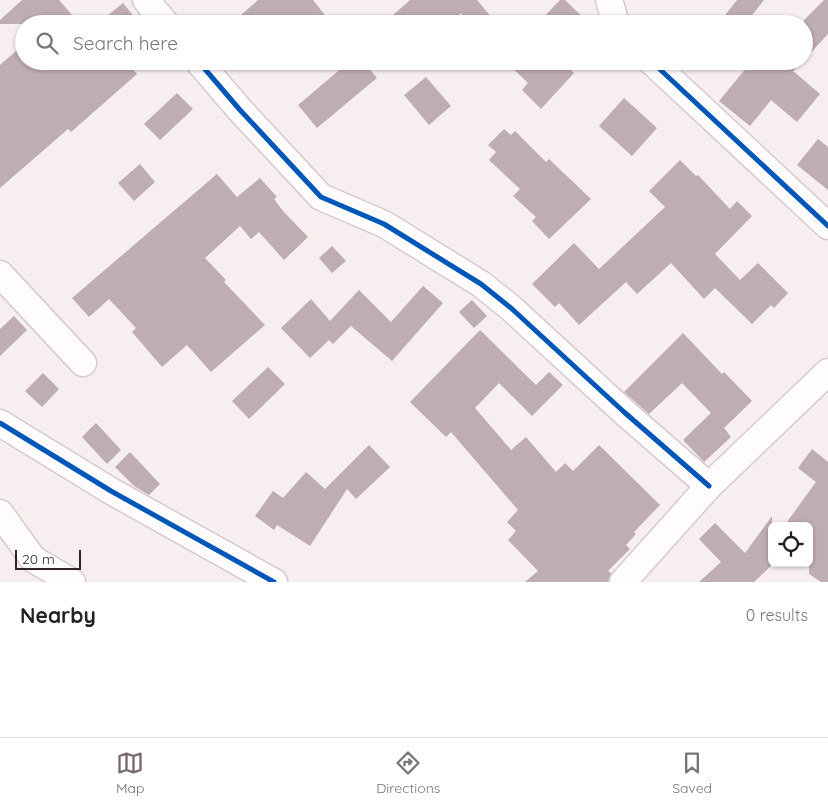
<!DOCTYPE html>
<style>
:root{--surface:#fff;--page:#f2f2f2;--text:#222;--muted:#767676;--line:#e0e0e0;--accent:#76696d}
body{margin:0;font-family:Quicksand,sans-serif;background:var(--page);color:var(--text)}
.controls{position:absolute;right:15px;bottom:15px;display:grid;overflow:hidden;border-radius:8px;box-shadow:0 1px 4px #0004}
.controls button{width:45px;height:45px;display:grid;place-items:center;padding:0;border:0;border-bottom:1px solid var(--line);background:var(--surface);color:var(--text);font:25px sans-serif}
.scale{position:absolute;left:15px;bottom:12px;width:66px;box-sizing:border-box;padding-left:5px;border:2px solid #312226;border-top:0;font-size:14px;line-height:18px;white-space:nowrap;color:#312226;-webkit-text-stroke:4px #fff;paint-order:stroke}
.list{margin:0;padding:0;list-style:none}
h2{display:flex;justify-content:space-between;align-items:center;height:65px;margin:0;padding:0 20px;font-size:21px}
h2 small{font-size:16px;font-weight:400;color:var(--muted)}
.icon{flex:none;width:28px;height:28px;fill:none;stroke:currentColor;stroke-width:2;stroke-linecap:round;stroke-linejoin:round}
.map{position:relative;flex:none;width:828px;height:582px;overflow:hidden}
.search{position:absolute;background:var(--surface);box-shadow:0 1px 4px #0004;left:15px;right:15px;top:15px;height:55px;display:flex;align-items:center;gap:12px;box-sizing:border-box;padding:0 18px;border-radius:28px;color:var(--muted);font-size:19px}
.sheet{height:155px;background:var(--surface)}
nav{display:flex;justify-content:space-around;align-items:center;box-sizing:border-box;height:70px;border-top:1px solid var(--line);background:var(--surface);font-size:14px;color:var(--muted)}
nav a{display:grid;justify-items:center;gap:2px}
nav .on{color:var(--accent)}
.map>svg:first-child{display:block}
.building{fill:#beadb2}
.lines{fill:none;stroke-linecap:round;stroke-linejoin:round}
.minor-casing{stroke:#d6cacc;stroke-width:29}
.minor{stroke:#fefcfd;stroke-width:26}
.cycleway-casing{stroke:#fff;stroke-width:8}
.cycleway{stroke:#0057b8;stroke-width:5}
</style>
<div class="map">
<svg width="828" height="582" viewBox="0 0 828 582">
<rect width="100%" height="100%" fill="#f7eef0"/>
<g class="building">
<polygon points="22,0 59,0 80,24 0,24 0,20"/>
<polygon points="258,0 313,0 332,24 231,24"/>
<polygon points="410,0 477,0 497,24 467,24 461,13 450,24 383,24"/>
<polygon points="560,0 565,0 590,24 537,24"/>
<polygon points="737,0 764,0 745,24 718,24"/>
<polygon points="824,0 828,0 828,34 804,60 804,20"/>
<polygon points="123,3 140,24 97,24"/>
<polygon points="24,44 24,61 126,61 137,74 71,132 68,129 0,188 0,65"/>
<polygon points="350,61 363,61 377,78 317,128 298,105"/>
<polygon points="505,61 562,61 574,73 541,109 522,90 528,83"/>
<polygon points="752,61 803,61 793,71 820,94 797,122 771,100 750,126 719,101"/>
<polygon points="426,77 451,106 429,125 404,95"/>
<polygon points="177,93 193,109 160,140 144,124"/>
<polygon points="624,98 657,128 632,156 599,126"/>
<polygon points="504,129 511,135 515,131 546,162 549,159 591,199 549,239 532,221 536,217 513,196 520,189 489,160 496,152 488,145"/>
<polygon points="818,139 828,147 828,190 797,165"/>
<polygon points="680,160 696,176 698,175 730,209 737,201 752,216 715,254 740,280 758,263 788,293 774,308 771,305 752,324 715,288 704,299 671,263 637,294 626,282 579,325 559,303 555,307 532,284 574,243 599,269 665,207 649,191"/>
<polygon points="140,164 155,182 134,201 118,183"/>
<polygon points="217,174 237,197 260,178 277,197 274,199 283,211 308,237 284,260 259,232 251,239 240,226 205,258 226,280 224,282 265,325 211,372 187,345 162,367 132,332 136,328 109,299 89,317 72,298"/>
<polygon points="332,246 346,261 332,273 319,258"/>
<polygon points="423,286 443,303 392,361 351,326 333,344 329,340 310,358 281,328 311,299 330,321 359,290 391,322"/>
<polygon points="472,300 487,316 474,328 459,312"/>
<polygon points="14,316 27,330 0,356 0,329"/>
<polygon points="480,330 536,385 549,372 563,385 532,416 499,383 475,408 511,450 526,437 556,472 565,463 573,471 599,445 660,505 634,532 636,534 626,545 630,549 608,571 611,573 608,582 525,582 538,571 508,540 516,531 507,522 518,510 451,432 446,437 410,402"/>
<polygon points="683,333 722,374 724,372 752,401 724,428 731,437 704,462 683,440 711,413 682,383 649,414 624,392"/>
<polygon points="268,367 285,384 249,419 232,401"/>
<polygon points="43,373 59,389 42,407 25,391"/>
<polygon points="96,423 121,450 107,464 82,437"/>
<polygon points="369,445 390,467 356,499 347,489 310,546 277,525 274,530 255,516 273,491 283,498 306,472 325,489"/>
<polygon points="812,449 828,462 828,582 821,582 809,574 809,526 784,526 816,482 798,468"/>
<polygon points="130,452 160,484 149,495 134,486 115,467"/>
<polygon points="772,516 772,565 754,582 699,582 721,562 699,539 715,523 745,553"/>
</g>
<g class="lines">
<defs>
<g id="minor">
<polyline points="146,0 166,24"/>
<polyline points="609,0 616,24"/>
<polyline points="198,61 240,110 321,197 384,224 481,284 511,308 624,412 709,486"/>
<polyline points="651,61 828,226"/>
<polyline points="0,274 83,363"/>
<polyline points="0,423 111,491 274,582"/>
<polyline points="0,513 33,559 72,582"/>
<polyline points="623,582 709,486 828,372"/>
</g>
</defs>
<use href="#minor" class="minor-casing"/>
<use href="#minor" class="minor"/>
<defs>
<g id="cycleway">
<polyline points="198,61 240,110 321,197 384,224 481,284 511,308 624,412 709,486"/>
<polyline points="651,61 828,226"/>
<polyline points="0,423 111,491 274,582"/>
</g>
</defs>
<use href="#cycleway" class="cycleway-casing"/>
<use href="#cycleway" class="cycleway"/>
</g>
</svg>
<div class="controls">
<button><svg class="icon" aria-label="locate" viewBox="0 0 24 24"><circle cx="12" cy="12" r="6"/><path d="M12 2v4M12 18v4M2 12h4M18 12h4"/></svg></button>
</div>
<div class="scale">20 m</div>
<div class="search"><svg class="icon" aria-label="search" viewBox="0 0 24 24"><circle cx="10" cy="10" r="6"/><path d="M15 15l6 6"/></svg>Search here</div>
</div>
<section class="sheet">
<h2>Nearby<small>0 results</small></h2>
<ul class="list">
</ul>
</section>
<nav>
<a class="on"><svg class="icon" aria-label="map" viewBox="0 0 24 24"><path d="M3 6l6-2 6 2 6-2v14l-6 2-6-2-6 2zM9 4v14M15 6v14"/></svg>Map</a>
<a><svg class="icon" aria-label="directions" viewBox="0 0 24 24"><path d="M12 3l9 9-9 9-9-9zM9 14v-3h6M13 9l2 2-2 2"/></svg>Directions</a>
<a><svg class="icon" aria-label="saved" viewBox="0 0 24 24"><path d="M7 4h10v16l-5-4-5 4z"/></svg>Saved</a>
</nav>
